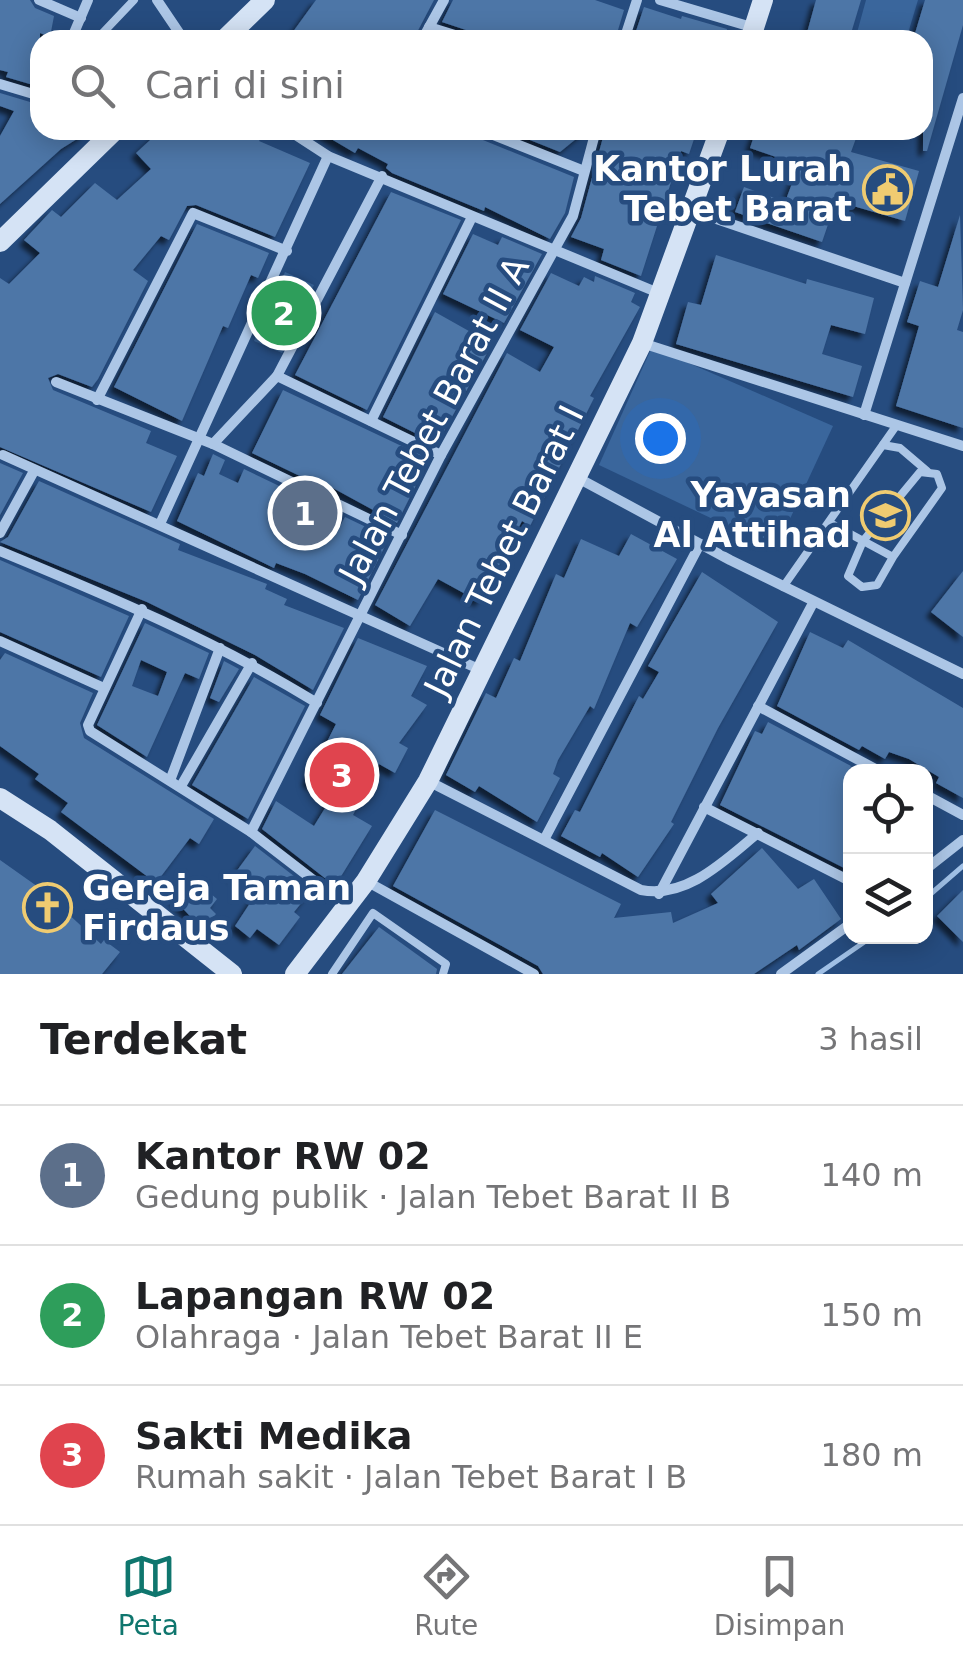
<!DOCTYPE html>
<html lang="id">
<meta charset="utf-8">
<style>
:root{--surface:#fff;--page:#f6f6f6;--text:#202124;--muted:#757577;--line:#e0e0e0;--accent:#0f766e}
body{margin:0;font-family:"DejaVu Sans",sans-serif;background:var(--page);color:var(--text)}
.controls{position:absolute;right:30px;bottom:30px;display:grid;overflow:hidden;border-radius:20px;box-shadow:0 5px 25px #0003}
.controls button{width:90px;height:90px;display:grid;place-items:center;padding:0;border:0;border-bottom:2px solid var(--line);background:var(--surface);color:var(--text);font:50px sans-serif}
.you{position:absolute;left:660px;top:438px;width:35px;height:35px;margin:-25px;border:8px solid #fff;border-radius:50%;background:#1a73e8;box-shadow:0 0 0 15px #1a73e833}
.badge{display:grid;place-items:center;width:65px;height:65px;border-radius:50%;background:var(--accent);color:#fff;font-size:32px;font-weight:700}
.pin{position:absolute;translate:-50% -50%;border:5px solid #fff;box-shadow:0 2px 10px #0006}
.list{margin:0;padding:0;list-style:none}
h2{display:flex;justify-content:space-between;align-items:center;height:130px;margin:0;padding:0 40px;font-size:42px}
h2 small{font-size:32px;font-weight:400;color:var(--muted)}
.list li{display:grid;grid-template-columns:65px 1fr auto;gap:30px;align-items:center;box-sizing:border-box;height:140px;padding:0 40px;border-top:2px solid var(--line)}
.list b{display:block;font-size:38px;white-space:nowrap}
.list p{margin:0;font-size:32px;white-space:nowrap;color:var(--muted)}
.list em{font-size:32px;font-style:normal;color:var(--muted)}
.icon{flex:none;width:55px;height:55px;fill:none;stroke:currentColor;stroke-width:2;stroke-linecap:round;stroke-linejoin:round}
.map{position:relative;flex:none;width:963px;height:974px;overflow:hidden}
.search{position:absolute;background:var(--surface);box-shadow:0 5px 25px #0003;left:30px;right:30px;top:30px;height:110px;display:flex;align-items:center;gap:25px;box-sizing:border-box;padding:0 35px;border-radius:30px;color:var(--muted);font-size:38px}
.sheet{height:550px;background:var(--surface)}
nav{display:flex;justify-content:space-around;align-items:center;box-sizing:border-box;height:140px;border-top:2px solid var(--line);background:var(--surface);font-size:28px;color:var(--muted)}
nav a{display:grid;justify-items:center;gap:5px}
nav .on{color:var(--accent)}
.map>svg:first-child{display:block}
.garden{fill:#3a669c}
.lines{fill:none;stroke-linecap:round;stroke-linejoin:round}
.stream{stroke:#a0c0e6;stroke-width:5}
.building{fill:#4e76a7;fill-rule:evenodd;filter:url(#shadow)}
.lane{stroke:#acc6e6;stroke-width:8}
.street{stroke:#acc6e6;stroke-width:10}
.secondary{stroke:#d5e3f5;stroke-width:20}
.labels{text-anchor:middle;dominant-baseline:central;stroke-width:9;stroke-linejoin:round;paint-order:stroke}
.poi-label{font-size:35px;font-weight:bold;fill:#fff;stroke:#264c7f;text-anchor:end}
.street-label{font-size:35px;fill:#fff;stroke:#264c7f}
</style>
<div class="map">
<svg width="963" height="974" viewBox="0 0 963 974">
<defs>
<filter id="shadow"><feDropShadow dx="-5" dy="5" stdDeviation="2.5" flood-color="#0009"/></filter>
</defs>
<rect width="100%" height="100%" fill="#264c7f"/>
<g class="garden">
<polygon points="866,0 918,0 906,40 855,40"/>
<polygon points="285,272 314,285 282,353 254,341"/>
<polygon points="652,347 833,426 776,549 599,465"/>
</g>
<g class="lines">
<g class="stream">
<polyline points="926,898 963,866"/>
<polyline points="818,974 873,936"/>
</g>
</g>
<g class="building">
<polygon points="0,0 30,0 35,8 54,16 50,37 40,33 40,87 6,77 8,72 0,70"/>
<polygon points="316,0 434,0 413,40 287,40"/>
<polygon points="453,0 595,0 624,10 615,40 496,40 442,22"/>
<polygon points="816,0 861,0 849,40 805,40"/>
<polygon points="925,0 963,0 963,25 927,151 923,151 923,40 913,40"/>
<polygon points="644,7 681,19 682,16 727,29 724,40 633,40"/>
<polygon points="0,93 40,105 40,130 83,130 85,134 61,149 0,204 0,136 14,111 0,106"/>
<polygon points="161,130 170,130 178,138 184,130 249,130 261,138 259,141 310,163 275,237 196,205 187,206 169,240 161,236 133,270 148,281 98,379 92,387 58,374 48,378 53,390 151,431 146,443 177,456 151,512 0,447 0,278 9,284 40,253 24,240 52,210 61,217 95,183 117,200 151,169 136,153"/>
<polygon points="316,130 472,130 478,138 574,177 565,213 550,239 485,207 484,211 392,173 386,168 388,164 358,148 355,153"/>
<polygon points="505,130 587,130 560,152"/>
<polygon points="605,130 697,130 689,154 681,151 641,276 601,260 604,249 571,237 581,218"/>
<polygon points="756,130 859,130 851,152 919,171 905,221 836,201 822,242 735,212 744,187 785,202 799,165 750,148"/>
<polygon points="391,192 461,220 367,410 295,375"/>
<polygon points="960,215 963,310 957,330 963,332 963,428 896,406 919,326 907,322 920,281 938,287"/>
<polygon points="197,224 269,253 258,278 251,275 228,328 223,326 182,421 114,387"/>
<polygon points="473,234 498,245 502,237 542,254 504,323 443,294"/>
<polygon points="716,255 806,284 807,279 874,298 865,334 831,325 822,354 862,366 853,397 676,344 688,302 701,305"/>
<polygon points="551,273 579,286 584,277 594,282 595,276 635,293 631,302 640,307 590,396 594,398 530,526 522,521 480,602 438,579 410,626 375,605 507,353 540,372 554,347 520,330"/>
<polygon points="435,312 492,344 437,444 383,417"/>
<polygon points="283,390 429,459 397,523 331,487 329,490 252,453"/>
<polygon points="213,454 225,460 219,474 238,483 244,469 321,506 316,515 340,526 345,517 389,538 358,600 305,574 276,563 274,568 177,521 198,473 204,476"/>
<polygon points="0,463 23,473 0,515"/>
<polygon points="39,481 180,544 178,550 267,584 265,589 287,599 284,605 344,628 313,690 255,655 147,602 0,542 8,537"/>
<polygon points="631,534 677,559 637,627 630,623 594,709 590,706 558,760 553,774 560,778 537,822 479,786 475,792 446,775 486,693 496,698 514,658 520,661 556,574 564,578 581,539 619,556"/>
<polygon points="0,560 129,616 101,677 0,632"/>
<polygon points="963,571 963,637 931,612"/>
<polygon points="702,572 778,622 718,728 671,822 674,824 638,877 602,853 600,857 561,836 575,810 580,812 639,696 643,699 659,672 648,666"/>
<path d="M145,623L209,653L199,679L185,673L147,757L97,725ZM141,660L167,672L158,696L132,686Z"/>
<polygon points="810,632 843,648 848,640 963,708 963,798 936,783 939,777 909,759 889,752 885,759 862,746 859,750 777,706"/>
<polygon points="358,638 427,666 411,696 427,705 399,743 408,748 395,773 379,764 353,815 372,826 335,886 262,829 276,801 314,826 333,795 307,781 336,724 320,715"/>
<polygon points="5,653 93,693 80,723 84,738 214,819 199,844 190,838 156,883 61,812 68,803 35,779 39,774 0,746 0,660"/>
<polygon points="224,661 239,669 219,702 210,698"/>
<polygon points="254,677 305,706 248,819 192,785"/>
<polygon points="768,722 851,766 845,778 850,780 850,871 720,805 755,731 762,734"/>
<polygon points="435,810 621,904 614,918 671,912 673,923 718,903 711,894 762,848 798,889 814,879 841,919 799,950 797,945 754,974 543,974 538,966 393,886"/>
<polygon points="255,846 312,890 294,912 300,917 279,945 257,929 250,938 235,926 256,894 233,876"/>
<polygon points="0,860 41,889 101,944 104,940 120,952 102,974 0,974"/>
<polygon points="192,878 217,899 210,908 216,914 202,929 174,899"/>
<polygon points="963,890 963,942 937,916"/>
<polygon points="379,927 437,969 436,974 342,974"/>
</g>
<g class="lines">
<g class="lane">
<polyline points="96,40 134,0"/>
<polyline points="883,445 900,448 927,471"/>
<polyline points="830,523 893,557 877,585 862,587 848,576 863,541 920,472 937,474 942,488 893,557"/>
<polyline points="783,587 896,426"/>
<polyline points="332,974 373,913 446,964 443,974"/>
</g>
<g class="street">
<polyline points="39,0 81,18"/>
<polyline points="157,0 184,40"/>
<polyline points="660,0 755,28"/>
<polyline points="429,27 471,40"/>
<polyline points="71,40 88,0"/>
<polyline points="422,40 444,0"/>
<polyline points="624,40 637,0"/>
<polyline points="0,84 40,96"/>
<polyline points="92,130 103,141"/>
<polyline points="288,130 328,156 661,294"/>
<polyline points="481,130 584,171"/>
<polyline points="693,211 905,283"/>
<polyline points="642,343 963,446"/>
<polyline points="277,376 441,455"/>
<polyline points="56,382 213,444 402,535"/>
<polyline points="97,400 193,213 287,251"/>
<polyline points="864,415 963,98"/>
<polyline points="371,421 472,217"/>
<polyline points="213,444 277,376 382,176"/>
<polyline points="3,455 481,670"/>
<polyline points="578,478 730,560 963,674"/>
<polyline points="160,524 328,156"/>
<polyline points="0,533 34,471"/>
<path d="M0,551C109,596 216,641 317,703"/>
<polyline points="142,609 88,725 90,731 251,832 347,906"/>
<polyline points="0,641 104,688"/>
<polyline points="758,706 881,772"/>
<polyline points="171,778 220,648"/>
<path d="M428,781L641,890C687,899 725,860 758,833"/>
<polyline points="181,786 252,663"/>
<polyline points="926,795 963,815"/>
<polyline points="704,807 850,881"/>
<polyline points="251,832 441,455 573,216 596,130"/>
<polyline points="545,838 700,544"/>
<polyline points="926,869 963,840"/>
<polyline points="366,881 534,974"/>
<polyline points="659,894 813,603"/>
<polyline points="781,974 850,924"/>
</g>
<g class="secondary">
<polyline points="224,40 265,0"/>
<polyline points="750,40 763,0"/>
<polyline points="0,242 115,130"/>
<polyline points="0,798 50,830 232,974"/>
<polyline points="295,974 366,881 428,781 642,343 720,130"/>
</g>
</g>
<defs>
<symbol id="civic-ring" viewBox="-11 -11 22 22"><circle r="9.5" fill="#264c7f" stroke="#efcb71" stroke-width="1.5"/><path d="M-.6-6.5H3V-4.5H.6V-3L4-1V1h2V6H-6V1h2V-1L-.6-3ZM-1.2 2.5V6h2.4V2.5Z" fill="#efcb71"/></symbol>
<symbol id="school-ring" viewBox="-11 -11 22 22"><circle r="9.5" fill="#264c7f" stroke="#efcb71" stroke-width="1.5"/><path d="M0-5L7-2L0 1L-7-2ZM-4 1L0 2.5L4 1V4Q0 6-4 4Z" fill="#efcb71"/></symbol>
<symbol id="church-ring" viewBox="-11 -11 22 22"><circle r="9.5" fill="#264c7f" stroke="#efcb71" stroke-width="1.5"/><path d="M-1.2-6h2.4v3.5h3.3v2.4h-3.3V6h-2.4V-.1h-3.3v-2.4h3.3Z" fill="#efcb71"/></symbol>
</defs>
<g fill-rule="evenodd">
<use href="#civic-ring" x="860" y="162" width="55" height="55"/>
<use href="#school-ring" x="858" y="488" width="55" height="55"/>
<use href="#church-ring" x="20" y="880" width="55" height="55"/>
</g>
<g class="labels">
<g class="poi-label">
<text x="852" y="169">Kantor Lurah<tspan x="852" dy="40">Tebet Barat</tspan></text>
<text x="851" y="495">Yayasan<tspan x="851" dy="40">Al Attihad</tspan></text>
<text x="82" y="888" text-anchor="start">Gereja Taman<tspan x="82" dy="40">Firdaus</tspan></text>
</g>
<g class="street-label">
<text transform="translate(434 420) rotate(-62)">Jalan Tebet Barat II A</text>
<text transform="translate(504 551) rotate(-64)">Jalan Tebet Barat I</text>
</g>
</g>
</svg>
<div class="controls">
<button><svg class="icon" aria-label="locate" viewBox="0 0 24 24"><circle cx="12" cy="12" r="6"/><path d="M12 2v4M12 18v4M2 12h4M18 12h4"/></svg></button>
<button><svg class="icon" aria-label="layers" viewBox="0 0 24 24"><path d="M12 4l9 5-9 5-9-5zM3 14l9 5 9-5"/></svg></button>
</div>
<div class="you"></div>
<div class="pin badge" style="left:305px;top:513px;background:#5c6f8a">1</div>
<div class="pin badge" style="left:284px;top:313px;background:#2e9e5b">2</div>
<div class="pin badge" style="left:342px;top:775px;background:#e0444e">3</div>
<div class="search"><svg class="icon" aria-label="search" viewBox="0 0 24 24"><circle cx="10" cy="10" r="6"/><path d="M15 15l6 6"/></svg>Cari di sini</div>
</div>
<section class="sheet">
<h2>Terdekat<small>3 hasil</small></h2>
<ul class="list">
<li><span class="badge" style="background:#5c6f8a">1</span><div><b>Kantor RW 02</b><p>Gedung publik · Jalan Tebet Barat II B</p></div><em>140 m</em></li>
<li><span class="badge" style="background:#2e9e5b">2</span><div><b>Lapangan RW 02</b><p>Olahraga · Jalan Tebet Barat II E</p></div><em>150 m</em></li>
<li><span class="badge" style="background:#e0444e">3</span><div><b>Sakti Medika</b><p>Rumah sakit · Jalan Tebet Barat I B</p></div><em>180 m</em></li>
</ul>
</section>
<nav>
<a class="on"><svg class="icon" aria-label="map" viewBox="0 0 24 24"><path d="M3 6l6-2 6 2 6-2v14l-6 2-6-2-6 2zM9 4v14M15 6v14"/></svg>Peta</a>
<a><svg class="icon" aria-label="directions" viewBox="0 0 24 24"><path d="M12 3l9 9-9 9-9-9zM9 14v-3h6M13 9l2 2-2 2"/></svg>Rute</a>
<a><svg class="icon" aria-label="saved" viewBox="0 0 24 24"><path d="M7 4h10v16l-5-4-5 4z"/></svg>Disimpan</a>
</nav>
